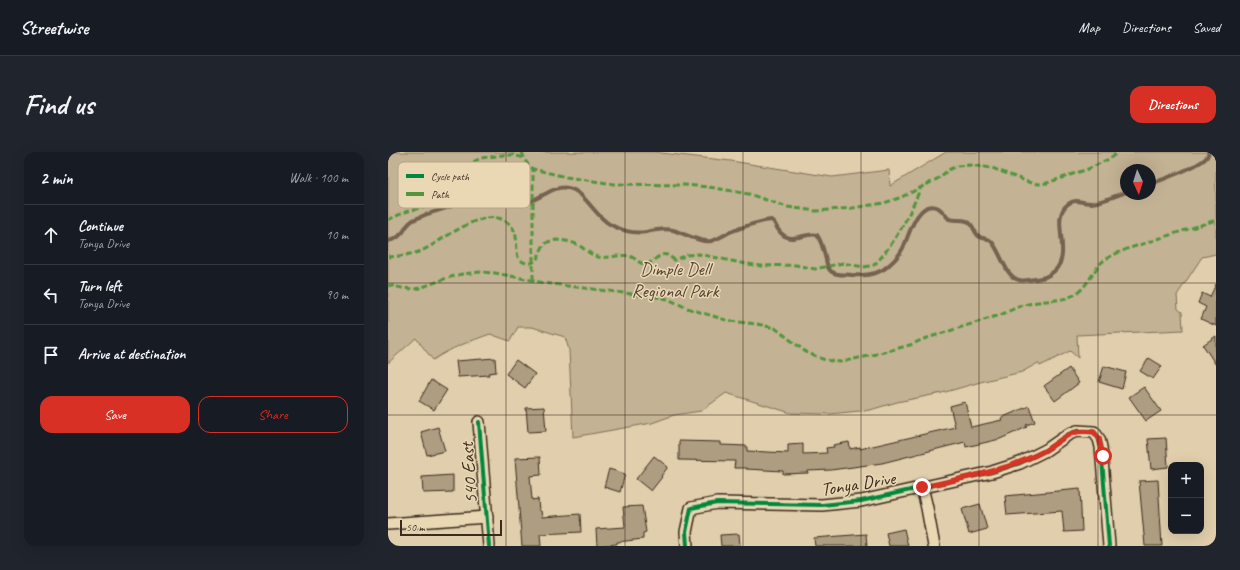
<!DOCTYPE html>
<meta charset="utf-8">
<style>
:root{--surface:#171b24;--page:#20242c;--text:#f1f3f6;--muted:#9ea1a6;--line:#363941;--accent:#d93025}
body{margin:0;font-family:Caveat,sans-serif;background:var(--page);color:var(--text)}
.controls{position:absolute;right:12px;bottom:12px;display:grid;overflow:hidden;border-radius:8px;box-shadow:0 4px 16px #0002}
.controls button{width:36px;height:36px;display:grid;place-items:center;padding:0;border:0;border-bottom:1px solid var(--line);background:var(--surface);color:var(--text);font:20px sans-serif}
.compass{position:absolute;left:732px;top:12px;width:36px;height:36px;border-radius:50%;background:var(--surface);box-shadow:0 4px 16px #0002;rotate:176deg}
.scale{position:absolute;left:12px;bottom:10px;width:102px;box-sizing:border-box;padding-left:4px;border:2px solid #3b2a1e;border-top:0;font-size:11px;line-height:14px;white-space:nowrap;color:#3b2a1e;-webkit-text-stroke:3px #ead8b5;paint-order:stroke}
.stop{position:absolute;width:12px;height:12px;margin:-9px;border:3px solid #d93025;border-radius:50%;background:#fff}
.stop.end{background:#d93025;border-color:#fff;box-shadow:0 1px 4px #0008}
.list{margin:0;padding:0;list-style:none}
h2{display:flex;justify-content:space-between;align-items:center;height:52px;margin:0;padding:0 16px;font-size:17px}
h2 small{font-size:13px;font-weight:400;color:var(--muted)}
.list li{display:grid;grid-template-columns:26px 1fr auto;gap:12px;align-items:center;box-sizing:border-box;height:60px;padding:0 16px;border-top:1px solid var(--line)}
.list b{display:block;font-size:15px;white-space:nowrap}
.list p{margin:0;font-size:13px;white-space:nowrap;color:var(--muted)}
.list em{font-size:13px;font-style:normal;color:var(--muted)}
.actions{display:flex;gap:8px;padding:12px 16px}
.actions a{flex:1;padding:9px 0;border:1px solid var(--accent);border-radius:12px;text-align:center;font-size:14px;color:var(--accent)}
.actions .main{background:var(--accent);color:#fff}
.icon{flex:none;width:22px;height:22px;fill:none;stroke:currentColor;stroke-width:2;stroke-linecap:round;stroke-linejoin:round}
.map{position:relative;flex:none;width:828px;height:394px;overflow:hidden;border-radius:12px}
header{display:flex;align-items:center;gap:24px;box-sizing:border-box;height:56px;padding:0 20px;background:var(--surface);border-bottom:1px solid var(--line)}
header strong{font-size:19px}
nav{display:flex;gap:22px;margin-inline-start:auto;font-size:14px}
.intro{display:flex;align-items:center;justify-content:space-between;box-sizing:border-box;height:96px;padding:0 24px}
h1{margin:0;font-size:28px}
.button{padding:10px 18px;border-radius:12px;background:var(--accent);color:#fff;font-size:14px;font-weight:700}
main{display:flex;gap:24px;padding:0 24px}
aside{flex:1;background:var(--surface);border-radius:12px;box-shadow:0 4px 16px #0002}
.map>svg:first-child{display:block}
.green{fill:#c4b294;stroke:#806e59;fill-rule:evenodd}
.lines{fill:none;stroke-linecap:round;stroke-linejoin:round}
.stream{stroke:#74624f;stroke-width:4}
.building{fill:#af9d82;stroke:#3b2a1e}
.minor-casing{stroke:#3b2a1e;stroke-width:14}
.minor{stroke:#ead8b5;stroke-width:11}
.quiet{stroke:#51953d;stroke-width:3;stroke-dasharray:6 3;stroke-linecap:butt}
.cycleway-casing{stroke:#ead8b5;stroke-width:6}
.cycleway{stroke:#00873e;stroke-width:4}
.route{stroke:#d93025;stroke-width:5}
.grid{fill:none;stroke:#3b2a1e;stroke-width:1;stroke-opacity:0.55}
.labels{text-anchor:middle;dominant-baseline:central;stroke-width:3;stroke-linejoin:round;paint-order:stroke}
.park-label{font-size:19px;fill:#564536;stroke:#ead8b5}
.street-label{font-size:19px;fill:#3b2a1e;stroke:#ead8b5}
.key{fill:#ead8b5;stroke:#b6a488;stroke-width:1}
.key-label{font-size:11px;fill:#3b2a1e}
</style>
<header>
<strong>Streetwise</strong>
<nav><a>Map</a><a>Directions</a><a>Saved</a></nav>
</header>
<div class="intro"><h1>Find us</h1><a class="button">Directions</a></div>
<main>
<aside>
<h2>2 min<small>Walk · 100 m</small></h2>
<ul class="list">
<li><svg class="icon" aria-label="ahead" viewBox="0 0 24 24"><path d="M12 20V5M6 11l6-6 6 6"/></svg><div><b>Continue</b><p>Tonya Drive</p></div><em>10 m</em></li>
<li><svg class="icon" aria-label="left" viewBox="0 0 24 24"><path d="M17 20v-9H6M10 6l-5 5 5 5"/></svg><div><b>Turn left</b><p>Tonya Drive</p></div><em>90 m</em></li>
<li><svg class="icon" aria-label="arrive" viewBox="0 0 24 24"><path d="M6 21V4h12l-3 4 3 4H6"/></svg><div><b>Arrive at destination</b></div></li>
</ul>
<div class="actions"><a class="main">Save</a><a>Share</a></div>
</aside>
<div class="map">
<svg width="828" height="394" viewBox="0 0 828 394">
<rect width="100%" height="100%" fill="#e0ceac"/>
<filter id="ink" filterUnits="userSpaceOnUse"><feTurbulence type="fractalNoise" baseFrequency=".025" numOctaves="2"/><feDisplacementMap in="SourceGraphic" scale="8" xChannelSelector="R" yChannelSelector="G"/><feConvolveMatrix kernelMatrix="1 2 1 2 8 2 1 2 1" color-interpolation-filters="sRGB"/></filter>
<g filter="url(#ink)">
<path class="green" d="M0,0H265L343,9L444,25L501,18L502,34L558,0H828V102L814,105L789,143L790,157L794,160L795,178L689,183L690,206L682,199L652,214L650,211L634,220L596,229L554,241L509,250L482,258L441,262L403,261L338,241L313,259L286,263L264,271L185,285L181,198L177,185L144,175H130L122,189L102,182C83,189 62,196 45,208L28,186L0,211ZM738,18H762V42H738Z"/>
<g class="lines">
<g class="stream">
<path d="M762,32C774,28 811,14 818,6C820,4 820,2 821,0"/>
<path d="M0,89C5,88 10,86 13,82C16,80 17,77 18,75C21,71 26,67 30,66C45,58 64,58 77,45C84,38 89,21 99,17C112,13 124,43 134,48C148,54 162,32 180,36C197,39 207,65 223,73C233,78 247,82 258,80C267,78 276,76 285,78C295,81 313,91 323,89C330,87 336,83 342,80C352,76 372,69 383,68L385,69C388,73 390,79 394,82C405,92 417,80 429,83C434,90 436,100 438,108C439,111 439,115 441,117C445,124 457,122 464,123C477,124 491,123 501,113C507,108 513,101 516,94C521,82 530,49 548,55C553,56 557,63 561,67C567,69 573,67 579,69C586,72 586,82 592,85C596,87 600,86 603,89C613,99 617,125 631,128C634,129 638,128 640,128C648,127 654,127 661,123C690,106 659,68 680,52C688,46 694,51 703,51C715,50 727,44 738,40"/>
</g>
</g>
<g class="building">
<polygon points="828,132 828,174 813,167 818,155 810,151 814,141 822,145"/>
<polygon points="828,184 828,213 815,193"/>
<polygon points="107,206 108,220 100,221 101,223 70,225 68,209"/>
<polygon points="761,206 774,214 765,227 752,219"/>
<polygon points="128,208 147,222 137,236 118,222"/>
<polygon points="716,214 738,220 734,237 711,230"/>
<polygon points="681,216 691,231 667,249 656,234"/>
<polygon points="43,228 59,238 46,258 31,249"/>
<polygon points="756,235 773,259 758,269 741,245"/>
<polygon points="577,250 583,275 614,268 613,266 641,254 647,270 638,273 639,275 612,287 578,295 577,290 494,311 443,318 420,319 420,321 395,322 395,319 358,317 358,316 346,316 347,309 291,308 291,289 333,290 333,293 359,294 359,299 400,301 400,293 415,292 415,302 439,301 438,296 446,295 445,293 461,290 462,297 472,295 472,297 567,275 562,254"/>
<polygon points="156,255 158,279 140,280 138,256"/>
<polygon points="50,275 57,299 39,303 33,280"/>
<polygon points="778,286 780,315 763,317 760,287"/>
<polygon points="266,304 280,315 273,324 274,325 263,339 248,327"/>
<polygon points="152,305 153,323 142,324 144,348 150,347 151,359 153,359 154,365 192,362 193,380 152,382 153,394 134,394 127,306"/>
<polygon points="221,317 237,322 232,340 216,335"/>
<polygon points="65,323 65,340 35,341 34,325"/>
<polygon points="770,328 774,394 757,394 751,329"/>
<polygon points="692,337 694,379 676,380 674,359 619,363 617,344"/>
<polygon points="592,352 599,377 581,382 574,357"/>
<polygon points="254,354 258,380 255,381 255,387 229,390 229,392 209,394 208,377 237,375 235,355"/>
<polygon points="516,377 520,394 501,394 498,381"/>
<polygon points="351,382 352,394 333,394 332,383"/>
<polygon points="478,382 479,394 427,394 426,386"/>
</g>
<g class="lines">
<defs>
<g id="minor">
<polyline points="91,270 101,394"/>
<polyline points="534,335 539,356 546,394"/>
<polyline points="0,372 99,365"/>
<polyline points="299,394 298,380 303,356 329,351 434,353 473,349 604,320 632,311 658,298 681,282 689,279 706,280 711,287 713,295 721,394"/>
</g>
</defs>
<use href="#minor" class="minor-casing"/>
<use href="#minor" class="minor"/>
<g class="quiet">
<path d="M134,0C136,7 139,13 145,17L178,25L226,32L296,33L321,35L361,42L399,55L428,59L464,56L496,51L511,46L522,41L551,26L560,18L569,14L581,13L604,16L643,31L651,32L659,31L700,17L721,7L730,0"/>
<polyline points="0,68 17,60 53,50 61,43 85,10 93,6 115,3 126,3 136,6"/>
<path d="M0,105C11,104 23,103 33,99C56,89 102,47 124,75C131,84 127,95 130,105C133,109 136,111 140,111C151,113 151,98 157,92C160,89 164,89 168,88C176,88 185,90 192,94C198,98 203,103 210,105C220,107 231,102 241,104C247,105 251,112 257,112C265,112 271,100 279,103C282,104 284,107 287,108L299,103L311,102L353,111L373,114L408,113L427,117L455,111L475,115L482,114L486,113L490,109C509,87 522,62 533,35"/>
<polyline points="145,128 145,17"/>
<path d="M0,133L14,136L24,137L32,136L59,126L74,122L93,120L107,121L138,127L156,131L268,145L280,147L299,156L341,169L369,172L387,176L418,200L437,208L452,210L481,204L522,193L536,187L615,162C626,156 637,152 650,150C663,148 674,149 686,143C699,136 704,120 714,110C721,104 730,101 739,97L828,68"/>
</g>
<defs>
<g id="cycleway">
<polyline points="91,270 101,394"/>
<polyline points="299,394 298,380 303,356 329,351 434,353 473,349 604,320 632,311 658,298 681,282 689,279 706,280 711,287 713,295 721,394"/>
</g>
</defs>
<use href="#cycleway" class="cycleway-casing"/>
<use href="#cycleway" class="cycleway"/>
</g>
</g>
<g class="lines" filter="url(#ink)">
<path class="route" d="M534,335C576,326 618,319 656,299C676,288 680,276 706,280L711,286L715,304"/>
</g>
<path class="grid" d="M118,0V394M237,0V394M355,0V394M473,0V394M591,0V394M710,0V394M0,131H828M0,263H828"/>
<g class="labels">
<g class="park-label">
<text x="287" y="117">Dimple Dell<tspan x="287" dy="22">Regional Park</tspan></text>
</g>
<g class="street-label">
<text transform="translate(81 321) rotate(-94)">540 East</text>
<text transform="translate(470 332) rotate(-9)">Tonya Drive</text>
</g>
</g>
<rect x="10" y="10" width="132" height="46" rx="6" class="key"/>
<rect x="18" y="22" width="18" height="4" fill="#00873e"/>
<rect x="18" y="40" width="18" height="4" fill="#51953d"/>
<g class="key-label">
<text x="43" y="28">Cycle path</text>
<text x="43" y="46">Path</text>
</g>
</svg>
<div class="controls">
<button>+</button>
<button>−</button>
</div>
<svg class="compass" viewBox="-18 -18 36 36"><path d="M0-13l5 13h-10z" fill="#e53935"/><path d="M0 13l5-13h-10z" fill="#9ea1a6"/></svg>
<div class="scale">50 m</div>
<div class="stop" style="left:715px;top:304px"></div>
<div class="stop end" style="left:534px;top:335px"></div>
</div>
</main>
